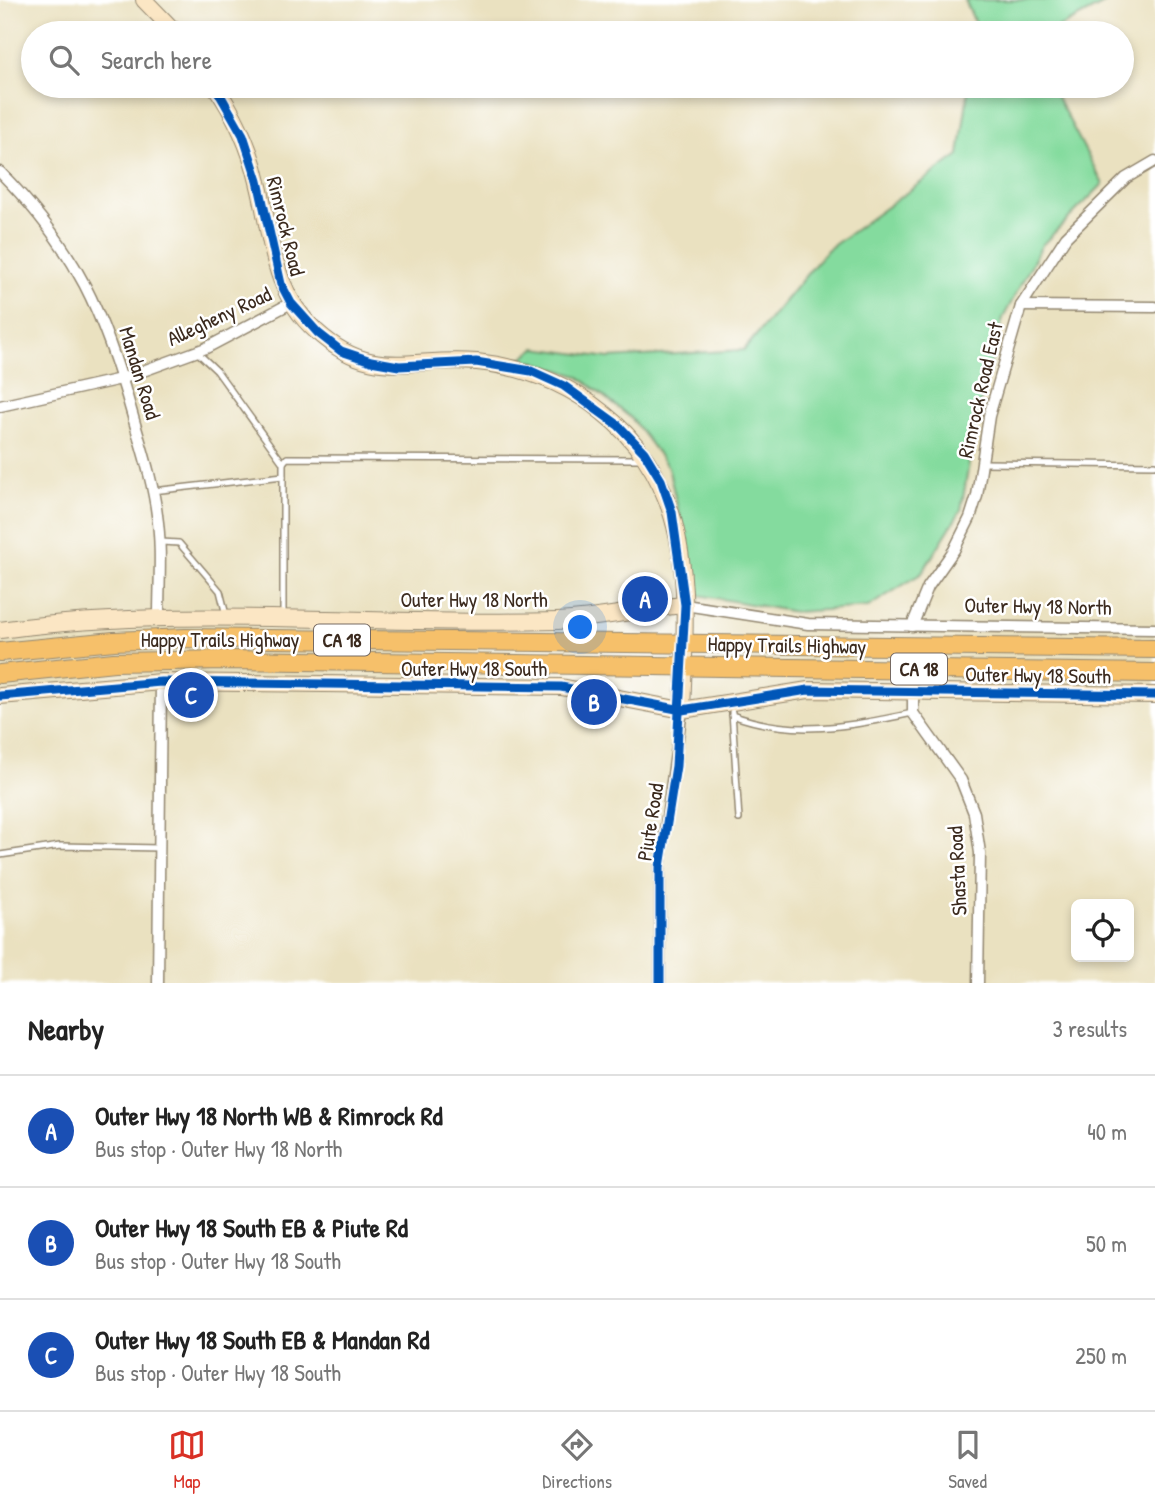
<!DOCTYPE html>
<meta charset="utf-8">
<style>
:root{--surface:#fff;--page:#f6f6f6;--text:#222;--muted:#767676;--line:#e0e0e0;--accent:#d93025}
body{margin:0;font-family:"Patrick Hand",sans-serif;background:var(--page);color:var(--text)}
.controls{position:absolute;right:21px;bottom:21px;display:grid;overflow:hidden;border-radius:10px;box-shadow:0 4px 10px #0003}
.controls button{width:63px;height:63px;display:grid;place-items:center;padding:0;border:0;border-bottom:2px solid var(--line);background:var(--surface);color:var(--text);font:35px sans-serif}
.you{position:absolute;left:581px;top:628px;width:24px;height:24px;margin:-18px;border:5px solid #fff;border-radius:50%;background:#1a73e8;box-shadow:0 0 0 10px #1a73e833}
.badge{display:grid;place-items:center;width:46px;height:46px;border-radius:50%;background:var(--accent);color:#fff;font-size:23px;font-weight:700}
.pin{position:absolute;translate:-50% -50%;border:4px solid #fff;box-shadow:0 2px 7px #0006}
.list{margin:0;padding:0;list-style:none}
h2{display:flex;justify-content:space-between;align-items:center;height:91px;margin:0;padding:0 28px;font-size:30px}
h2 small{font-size:23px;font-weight:400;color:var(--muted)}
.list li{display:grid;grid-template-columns:46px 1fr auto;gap:21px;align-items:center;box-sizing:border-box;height:112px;padding:0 28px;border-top:2px solid var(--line)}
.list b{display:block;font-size:26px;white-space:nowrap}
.list p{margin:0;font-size:23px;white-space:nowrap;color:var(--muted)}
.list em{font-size:23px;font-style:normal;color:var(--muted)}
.icon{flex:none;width:38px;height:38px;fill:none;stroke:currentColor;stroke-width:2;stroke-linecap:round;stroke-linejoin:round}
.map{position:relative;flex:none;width:1155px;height:983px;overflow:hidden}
.search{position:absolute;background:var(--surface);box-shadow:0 4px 10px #0003;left:21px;right:21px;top:21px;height:77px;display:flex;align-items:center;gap:18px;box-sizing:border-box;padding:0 24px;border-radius:38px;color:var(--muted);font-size:26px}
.sheet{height:427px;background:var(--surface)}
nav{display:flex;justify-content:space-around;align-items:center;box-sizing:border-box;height:98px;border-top:2px solid var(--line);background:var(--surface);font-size:19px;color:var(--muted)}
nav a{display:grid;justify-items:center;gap:4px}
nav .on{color:var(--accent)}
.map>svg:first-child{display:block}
.green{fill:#84db9e;stroke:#60825e;stroke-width:2}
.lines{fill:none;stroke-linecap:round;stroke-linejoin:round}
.lane-casing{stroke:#92866f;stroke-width:8}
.street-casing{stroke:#92866f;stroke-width:13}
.secondary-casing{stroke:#92866f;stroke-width:18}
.primary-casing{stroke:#92866f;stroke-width:20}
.lane{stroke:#fff;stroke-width:5}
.street{stroke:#fff;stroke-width:10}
.secondary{stroke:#fbe6c4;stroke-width:16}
.primary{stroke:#f6c06b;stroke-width:18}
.cycleway-casing{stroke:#fff;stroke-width:13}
.cycleway{stroke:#0057b8;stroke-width:9}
.labels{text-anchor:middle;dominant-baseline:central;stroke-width:5;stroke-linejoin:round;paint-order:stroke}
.shield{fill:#fff;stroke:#766a62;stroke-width:2}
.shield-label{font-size:19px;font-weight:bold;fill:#3b2a1e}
.street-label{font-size:21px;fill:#3b2a1e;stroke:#fff}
</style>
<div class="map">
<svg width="1155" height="983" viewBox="0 0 1155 983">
<rect width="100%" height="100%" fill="#fff"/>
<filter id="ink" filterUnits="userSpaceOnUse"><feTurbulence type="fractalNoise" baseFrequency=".0143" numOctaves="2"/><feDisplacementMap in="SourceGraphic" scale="14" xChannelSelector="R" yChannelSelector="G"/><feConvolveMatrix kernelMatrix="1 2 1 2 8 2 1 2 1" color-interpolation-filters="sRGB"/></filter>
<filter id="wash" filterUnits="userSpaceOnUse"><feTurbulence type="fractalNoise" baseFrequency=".00686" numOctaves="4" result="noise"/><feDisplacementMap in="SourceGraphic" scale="28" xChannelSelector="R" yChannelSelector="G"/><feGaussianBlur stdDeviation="1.57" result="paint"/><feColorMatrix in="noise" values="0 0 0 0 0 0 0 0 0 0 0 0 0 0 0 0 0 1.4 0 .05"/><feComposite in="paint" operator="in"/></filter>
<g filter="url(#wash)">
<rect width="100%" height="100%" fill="#eae1c0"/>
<g class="green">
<polygon points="965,0 1111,0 1049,33 976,33 977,27"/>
<polygon points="969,86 1051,86 1103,184 1042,245 1003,318 979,406 961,510 922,573 868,607 795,612 698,595 668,467 631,418 578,376 522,358 536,348 609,358 744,350 827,250 959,155"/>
</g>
</g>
<g filter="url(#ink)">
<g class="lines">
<defs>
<g id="lane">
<polyline points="197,352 217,371 283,463"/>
<polyline points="983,463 1155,465"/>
<polyline points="153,491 283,476"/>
<polyline points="161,542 179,543 220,591 226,615"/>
<polyline points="283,614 283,463 287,458 640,459"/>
<polyline points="732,712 739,819"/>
<path d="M732,715C794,738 851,726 913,713"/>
<polyline points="0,855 60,846 160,848"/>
</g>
<g id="street">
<path d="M0,172C77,250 104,313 133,417C142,449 153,482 157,515C162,548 159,583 159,617"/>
<polyline points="1021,306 1155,307"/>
<polyline points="0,406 121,379 206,348 291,303"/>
<polyline points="685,605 808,624 1155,629"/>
<polyline points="912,626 928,587 954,550 970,518 977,496 989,416 1021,306 1066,237 1126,178 1155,161"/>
<polyline points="913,690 913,713 961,780 974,813 980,853 978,983"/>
<polyline points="158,983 161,682"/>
<polyline points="660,983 660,867 682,710"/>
</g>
<g id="secondary">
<polyline points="144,0 176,33"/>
<path d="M215,86C235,115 250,147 258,182C272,236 271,291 316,331C373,383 412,356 477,362C524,367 565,382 602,412C698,487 686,601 682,710"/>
<path d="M0,630C185,605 372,626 558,621C601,619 643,608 685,605"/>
<polyline points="0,696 161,682 561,687 682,710 808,690 1155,695"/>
</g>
<g id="primary">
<polyline points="0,652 114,641 185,638 1155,649"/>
<polyline points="0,674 114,662 225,660 1155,673"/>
</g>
</defs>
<use href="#lane" class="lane-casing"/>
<use href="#street" class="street-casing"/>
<use href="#secondary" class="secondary-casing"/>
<use href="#primary" class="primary-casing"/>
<use href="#lane" class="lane"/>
<use href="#street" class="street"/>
<use href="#secondary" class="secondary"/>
<use href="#primary" class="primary"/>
<defs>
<g id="cycleway">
<polyline points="215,86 243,135 258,181 281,284 291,303 318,333 341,351 371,361 399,366 476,362 531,371 564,386 618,425 644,452 661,480 672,512 685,605 676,766 660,867 660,983"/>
<polyline points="0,696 161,682 561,687 682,710 808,690 1155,695"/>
</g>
</defs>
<use href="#cycleway" class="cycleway-casing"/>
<use href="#cycleway" class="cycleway"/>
</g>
</g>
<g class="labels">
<g class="shield">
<rect x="314" y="624.5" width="56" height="31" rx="5"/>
<rect x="891" y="653.5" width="56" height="31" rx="5"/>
</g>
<g class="shield-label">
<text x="342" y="640">CA 18</text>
<text x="919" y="669">CA 18</text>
</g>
<g class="street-label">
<text transform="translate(286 226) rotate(76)">Rimrock Road</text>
<text transform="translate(219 316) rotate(-25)">Allegheny Road</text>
<text transform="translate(140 373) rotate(73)">Mandan Road</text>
<text transform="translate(980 390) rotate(-77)">Rimrock Road East</text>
<text x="474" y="599">Outer Hwy 18 North</text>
<text transform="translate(1038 606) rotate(1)">Outer Hwy 18 North</text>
<text x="220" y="639">Happy Trails Highway</text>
<text transform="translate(787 645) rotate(1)">Happy Trails Highway</text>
<text x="474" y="668">Outer Hwy 18 South</text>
<text transform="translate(1038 675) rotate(1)">Outer Hwy 18 South</text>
<text transform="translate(650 822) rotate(-81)">Piute Road</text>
<text transform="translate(957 871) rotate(-93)">Shasta Road</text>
</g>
</g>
</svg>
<div class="controls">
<button><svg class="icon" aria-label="locate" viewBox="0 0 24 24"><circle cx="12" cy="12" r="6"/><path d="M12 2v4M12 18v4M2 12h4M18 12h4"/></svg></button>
</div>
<div class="you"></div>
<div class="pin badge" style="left:645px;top:599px;background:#1a4fb4">A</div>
<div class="pin badge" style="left:594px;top:702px;background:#1a4fb4">B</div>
<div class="pin badge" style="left:191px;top:695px;background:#1a4fb4">C</div>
<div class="search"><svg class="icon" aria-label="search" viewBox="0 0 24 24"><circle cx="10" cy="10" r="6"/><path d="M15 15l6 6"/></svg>Search here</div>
</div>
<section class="sheet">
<h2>Nearby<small>3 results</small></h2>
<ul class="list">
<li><span class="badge" style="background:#1a4fb4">A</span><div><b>Outer Hwy 18 North WB &amp; Rimrock Rd</b><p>Bus stop · Outer Hwy 18 North</p></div><em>40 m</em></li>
<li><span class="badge" style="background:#1a4fb4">B</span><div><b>Outer Hwy 18 South EB &amp; Piute Rd</b><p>Bus stop · Outer Hwy 18 South</p></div><em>50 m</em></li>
<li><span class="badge" style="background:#1a4fb4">C</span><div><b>Outer Hwy 18 South EB &amp; Mandan Rd</b><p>Bus stop · Outer Hwy 18 South</p></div><em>250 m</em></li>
</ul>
</section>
<nav>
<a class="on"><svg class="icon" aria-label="map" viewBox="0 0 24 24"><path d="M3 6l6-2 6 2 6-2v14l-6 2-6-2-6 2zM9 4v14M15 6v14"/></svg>Map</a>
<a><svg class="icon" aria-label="directions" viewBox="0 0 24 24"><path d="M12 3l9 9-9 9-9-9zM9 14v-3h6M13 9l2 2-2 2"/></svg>Directions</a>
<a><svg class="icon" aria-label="saved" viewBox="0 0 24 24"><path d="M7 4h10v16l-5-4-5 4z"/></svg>Saved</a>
</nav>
